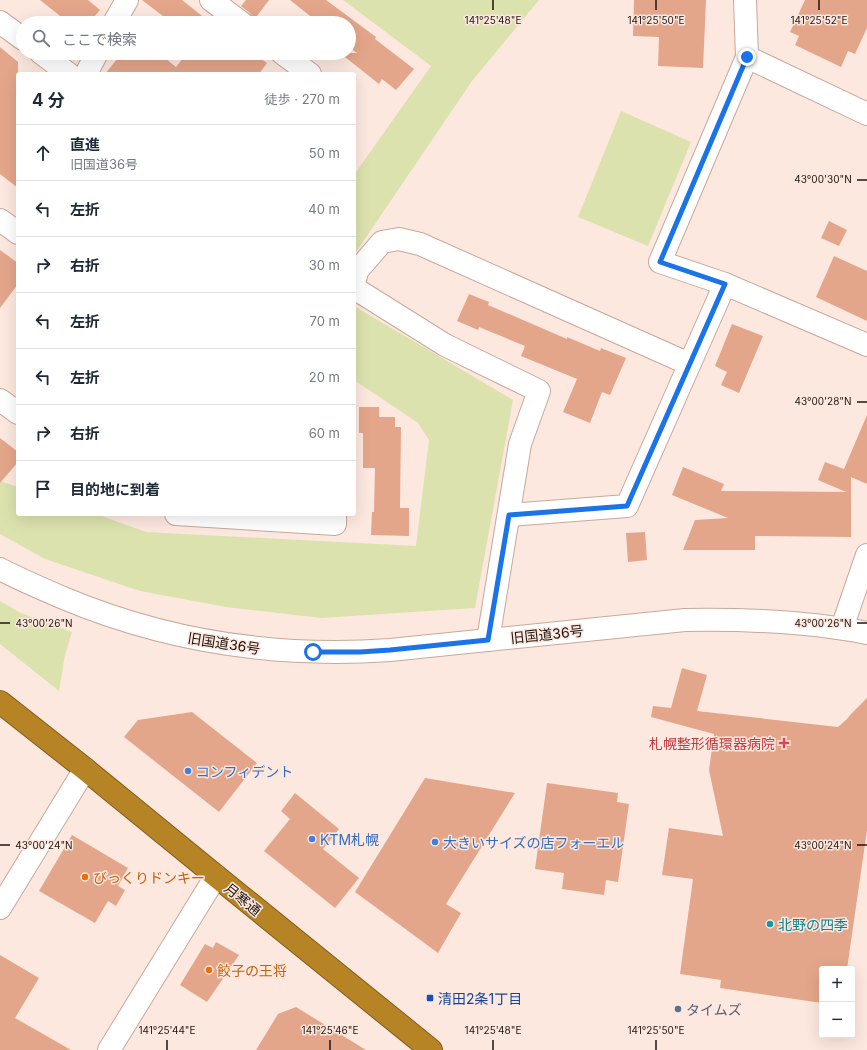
<!DOCTYPE html>
<html lang="ja">
<meta charset="utf-8">
<style>
:root{--surface:#fff;--page:#f2f2f3;--text:#1f2937;--muted:#747a83;--line:#e0e1e3}
body{margin:0;font-family:Inter,"Noto Sans JP",sans-serif;background:var(--page);color:var(--text)}
.controls{position:absolute;right:12px;bottom:12px;display:grid;overflow:hidden;border-radius:4px;box-shadow:0 4px 16px #0002}
.controls button{width:36px;height:36px;display:grid;place-items:center;padding:0;border:0;border-bottom:1px solid var(--line);background:var(--surface);color:var(--text);font:20px sans-serif}
.stop{position:absolute;width:12px;height:12px;margin:-9px;border:3px solid #1a73e8;border-radius:50%;background:#fff}
.stop.end{background:#1a73e8;border-color:#fff;box-shadow:0 1px 4px #0008}
.list{margin:0;padding:0;list-style:none}
h2{display:flex;justify-content:space-between;align-items:center;height:52px;margin:0;padding:0 16px;font-size:17px}
h2 small{font-size:13px;font-weight:400;color:var(--muted)}
.list li{display:grid;grid-template-columns:26px 1fr auto;gap:12px;align-items:center;box-sizing:border-box;height:56px;padding:0 16px;border-top:1px solid var(--line)}
.list b{display:block;font-size:15px;white-space:nowrap}
.list p{margin:0;font-size:13px;white-space:nowrap;color:var(--muted)}
.list em{font-size:13px;font-style:normal;color:var(--muted)}
.icon{flex:none;width:22px;height:22px;fill:none;stroke:currentColor;stroke-width:2;stroke-linecap:round;stroke-linejoin:round}
.map{position:relative;flex:none;width:867px;height:1050px;overflow:hidden}
.search{position:absolute;background:var(--surface);box-shadow:0 4px 16px #0002;left:16px;top:16px;width:340px;height:44px;display:flex;align-items:center;gap:10px;box-sizing:border-box;padding:0 14px;border-radius:22px;color:var(--muted);font-size:15px}
.panel{position:absolute;background:var(--surface);box-shadow:0 4px 16px #0002;left:16px;top:72px;width:340px;height:444px;border-radius:4px}
.map>svg:first-child{display:block}
.green{fill:#dbe2ae}
.building{fill:#e4a68b}
.lines{fill:none;stroke-linecap:round;stroke-linejoin:round}
.street-casing{stroke:#c8a89a;stroke-width:24}
.secondary-casing{stroke:#c8a89a;stroke-width:24}
.highway-casing{stroke:#825c1e;stroke-width:24}
.street{stroke:#fff;stroke-width:22}
.secondary{stroke:#fff;stroke-width:22}
.highway{stroke:#b68325;stroke-width:22}
.route{stroke:#1a73e8;stroke-width:5}
.ticks{fill:none;stroke:#201510;stroke-width:1.5}
.health-dot{fill:#e0444e;stroke:#fde8df;stroke-width:1.5}
.shop-dot{fill:#3f7fe0;stroke:#fde8df;stroke-width:1.5}
.food-dot{fill:#e8710a;stroke:#fde8df;stroke-width:1.5}
.culture-dot{fill:#0f9aa8;stroke:#fde8df;stroke-width:1.5}
.transit-dot{fill:#1a4fb4;stroke:#fde8df;stroke-width:1.5}
.service-dot{fill:#5c6f8a;stroke:#fde8df;stroke-width:1.5}
.labels{text-anchor:middle;dominant-baseline:central;stroke-width:3;stroke-linejoin:round;paint-order:stroke}
.street-label{font-size:14px;fill:#201510;stroke:#fde8df}
.health-label{font-size:14px;fill:#be3a42;stroke:#fde8df;text-anchor:end}
.shop-label{font-size:14px;fill:#366cbe;stroke:#fde8df;text-anchor:start}
.food-label{font-size:14px;fill:#c56008;stroke:#fde8df;text-anchor:start}
.culture-label{font-size:14px;fill:#0d838f;stroke:#fde8df;text-anchor:start}
.transit-label{font-size:14px;fill:#164399;stroke:#fde8df;text-anchor:start}
.service-label{font-size:14px;fill:#4e5e75;stroke:#fde8df;text-anchor:start}
.ticks-label{font-size:10px;text-anchor:middle;fill:#201510;stroke:#fde8df;stroke-width:3;stroke-linejoin:round;paint-order:stroke}
</style>
<div class="map">
<svg width="867" height="1050" viewBox="0 0 867 1050">
<rect width="100%" height="100%" fill="#fde8df"/>
<g class="green">
<polygon points="343,0 539,0 472,81 354,255 354,175 431,66"/>
<polygon points="621,111 691,142 648,246 578,217"/>
<polygon points="354,306 513,400 475,608 321,618 226,607 140,591 45,559 0,534 0,481 18,487 18,514 96,514 146,532 416,546 429,440 418,423 354,380"/>
<polygon points="0,601 21,613 72,632 65,655 59,691 0,644"/>
</g>
<g class="building">
<polygon points="40,0 88,0 100,10 89,23 69,23"/>
<polygon points="142,0 182,0 211,23 213,21 215,23 172,23"/>
<polygon points="246,0 269,0 254,20 250,13 241,6"/>
<polygon points="290,0 326,0 376,37 375,39 414,69 396,90 382,79 379,84 340,53 357,53 349,47 349,23 319,23"/>
<polygon points="634,0 706,0 703,68 658,66 659,37 633,36"/>
<polygon points="805,0 867,0 867,28 855,54 848,51 841,67 795,45 799,36 790,32"/>
<polygon points="0,47 18,62 18,188 0,174"/>
<polygon points="122,53 159,53 176,67 187,53 253,53 267,63 259,74 105,74"/>
<polygon points="829,221 847,230 839,246 821,238"/>
<polygon points="0,250 18,263 18,284 0,308"/>
<polygon points="834,256 867,271 867,321 816,297"/>
<polygon points="469,294 489,302 488,305 567,339 567,337 600,351 601,348 626,358 610,395 602,392 590,423 563,412 577,379 521,356 525,346 479,327 478,330 457,321"/>
<polygon points="732,324 763,336 739,393 721,385 727,372 715,366"/>
<polygon points="359,407 379,407 379,417 395,417 395,427 401,427 400,508 409,508 409,536 371,535 372,512 374,512 375,468 363,468 363,433 359,433"/>
<polygon points="867,415 867,484 851,477 851,537 755,536 755,550 683,550 695,520 728,518 672,495 683,467 724,484 721,491 846,492 818,480 825,462 844,469"/>
<polygon points="0,438 18,452 18,462 0,483"/>
<polygon points="645,532 647,560 628,562 626,533"/>
<polygon points="682,668 707,675 697,711 838,727 847,719 851,714 867,698 867,830 847,969 822,969 822,1003 720,988 721,980 680,974 693,879 662,875 669,828 723,836 709,770 714,734 651,717 653,706 671,708"/>
<polygon points="192,712 257,763 219,812 124,737 138,720"/>
<polygon points="425,778 515,793 446,904 461,913 438,953 355,892"/>
<polygon points="547,783 618,793 617,802 629,804 618,882 606,880 604,895 562,889 564,873 535,869"/>
<polygon points="295,793 339,829 323,849 359,878 335,908 264,851 290,819 281,811"/>
<polygon points="72,835 128,868 118,886 125,890 116,906 108,901 95,923 39,891"/>
<polygon points="216,942 239,955 207,1002 180,985 205,944 213,948"/>
<polygon points="0,955 39,978 15,1018 71,1050 0,1050"/>
<polygon points="296,1007 366,1050 256,1050 278,1014"/>
</g>
<g class="lines">
<defs>
<g id="street">
<polyline points="211,0 242,23"/>
<polyline points="745,0 747,57 660,262 725,284 867,345"/>
<polyline points="0,22 23,39"/>
<polyline points="114,23 127,0"/>
<polyline points="41,53 69,74"/>
<polyline points="282,53 310,74"/>
<polyline points="747,57 867,114"/>
<polyline points="86,74 97,53"/>
<polyline points="0,220 18,233"/>
<polyline points="354,284 357,271 382,242 399,239 420,244 689,364"/>
<polyline points="354,288 445,345 539,391 520,444 488,640"/>
<polyline points="0,400 18,413"/>
<polyline points="176,514 335,524 335,514"/>
<polyline points="509,515 627,506 725,284"/>
<polyline points="842,628 867,555"/>
<polyline points="0,908 85,769"/>
<polyline points="109,1050 216,876"/>
</g>
<path id="secondary" d="M0,569C19,579 40,588 61,597C167,642 275,658 390,650L685,620C746,619 807,621 867,633"/>
<polyline id="highway" points="0,702 85,769 216,876 431,1050"/>
</defs>
<use href="#street" class="street-casing"/>
<use href="#secondary" class="secondary-casing"/>
<use href="#highway" class="highway-casing"/>
<use href="#street" class="street"/>
<use href="#secondary" class="secondary"/>
<use href="#highway" class="highway"/>
</g>
<g class="lines">
<polyline class="route" points="313,652 360,652 390,650 488,640 509,515 627,506 725,284 660,262 747,57"/>
</g>
<path class="ticks" d="M493,0V10M656,0V10M819,0V10M857,180H867M857,402H867M0,623H10M857,623H867M0,845H10M857,845H867M167,1040V1050M330,1040V1050M493,1040V1050M656,1040V1050"/>
<path class="health-dot" d="M782 737h4v4h4v4h-4v4h-4v-4h-4v-4h4z"/>
<g class="shop-dot">
<circle cx="188" cy="771" r="4"/>
<circle cx="312" cy="839" r="4"/>
<circle cx="435" cy="842" r="4"/>
</g>
<g class="food-dot">
<circle cx="85" cy="877" r="4"/>
<circle cx="209" cy="970" r="4"/>
</g>
<circle class="culture-dot" cx="770" cy="924" r="4"/>
<rect class="transit-dot" x="426" y="994" width="8" height="8" rx="2"/>
<circle class="service-dot" cx="678" cy="1009" r="4"/>
<g class="labels">
<g class="street-label">
<text transform="translate(547 634) rotate(-6)">旧国道36号</text>
<text transform="translate(224 643) rotate(9)">旧国道36号</text>
<text transform="translate(243 899) rotate(39)">月寒通</text>
</g>
<g class="health-label">
<text x="775" y="743">札幌整形循環器病院</text>
</g>
<g class="shop-label">
<text x="196" y="771">コンフィデント</text>
<text x="320" y="839">KTM札幌</text>
<text x="443" y="842">大きいサイズの店フォーエル</text>
</g>
<g class="food-label">
<text x="93" y="877">びっくりドンキー</text>
<text x="217" y="970">餃子の王将</text>
</g>
<g class="culture-label">
<text x="778" y="924">北野の四季</text>
</g>
<g class="transit-label">
<text x="438" y="998">清田2条1丁目</text>
</g>
<g class="service-label">
<text x="686" y="1009">タイムズ</text>
</g>
</g>
<g class="ticks-label">
<text x="493" y="24">141°25'48"E</text>
<text x="656" y="24">141°25'50"E</text>
<text x="819" y="24">141°25'52"E</text>
<text x="823" y="183">43°00'30"N</text>
<text x="823" y="405">43°00'28"N</text>
<text x="44" y="627">43°00'26"N</text>
<text x="823" y="627">43°00'26"N</text>
<text x="44" y="849">43°00'24"N</text>
<text x="823" y="849">43°00'24"N</text>
<text x="167" y="1034">141°25'44"E</text>
<text x="330" y="1034">141°25'46"E</text>
<text x="493" y="1034">141°25'48"E</text>
<text x="656" y="1034">141°25'50"E</text>
</g>
</svg>
<div class="controls">
<button>+</button>
<button>−</button>
</div>
<div class="stop" style="left:313px;top:652px"></div>
<div class="stop end" style="left:747px;top:57px"></div>
<div class="search"><svg class="icon" aria-label="search" viewBox="0 0 24 24"><circle cx="10" cy="10" r="6"/><path d="M15 15l6 6"/></svg>ここで検索</div>
<section class="panel">
<h2>4 分<small>徒歩 · 270 m</small></h2>
<ul class="list">
<li><svg class="icon" aria-label="ahead" viewBox="0 0 24 24"><path d="M12 20V5M6 11l6-6 6 6"/></svg><div><b>直進</b><p>旧国道36号</p></div><em>50 m</em></li>
<li><svg class="icon" aria-label="left" viewBox="0 0 24 24"><path d="M17 20v-9H6M10 6l-5 5 5 5"/></svg><div><b>左折</b></div><em>40 m</em></li>
<li><svg class="icon" aria-label="right" viewBox="0 0 24 24"><path d="M7 20v-9h11M14 6l5 5-5 5"/></svg><div><b>右折</b></div><em>30 m</em></li>
<li><svg class="icon" aria-label="left" viewBox="0 0 24 24"><path d="M17 20v-9H6M10 6l-5 5 5 5"/></svg><div><b>左折</b></div><em>70 m</em></li>
<li><svg class="icon" aria-label="left" viewBox="0 0 24 24"><path d="M17 20v-9H6M10 6l-5 5 5 5"/></svg><div><b>左折</b></div><em>20 m</em></li>
<li><svg class="icon" aria-label="right" viewBox="0 0 24 24"><path d="M7 20v-9h11M14 6l5 5-5 5"/></svg><div><b>右折</b></div><em>60 m</em></li>
<li><svg class="icon" aria-label="arrive" viewBox="0 0 24 24"><path d="M6 21V4h12l-3 4 3 4H6"/></svg><div><b>目的地に到着</b></div></li>
</ul>
</section>
</div>
